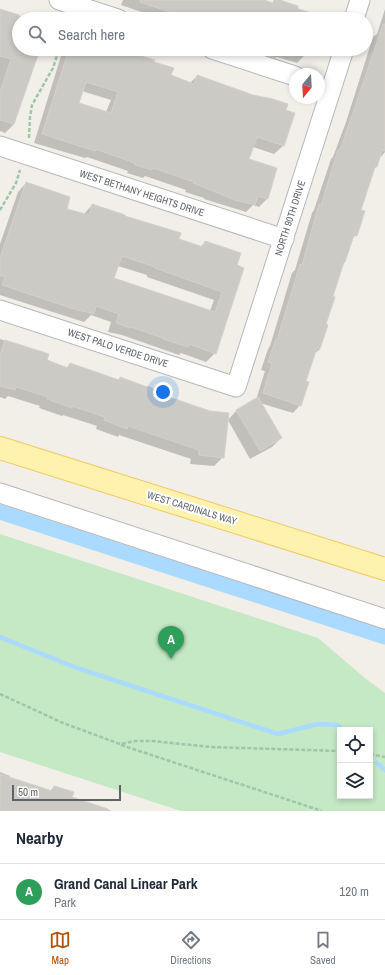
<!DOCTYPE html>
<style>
:root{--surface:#fff;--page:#f6f6f7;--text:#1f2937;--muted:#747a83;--line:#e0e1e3;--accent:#b45309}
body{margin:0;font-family:"Archivo Narrow",sans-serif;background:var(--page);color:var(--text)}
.controls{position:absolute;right:12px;bottom:12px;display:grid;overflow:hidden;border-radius:0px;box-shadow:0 2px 6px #0003}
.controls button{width:36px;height:36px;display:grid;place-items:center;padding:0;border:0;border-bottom:1px solid var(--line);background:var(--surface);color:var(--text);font:20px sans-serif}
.compass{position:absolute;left:289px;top:68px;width:36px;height:36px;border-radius:50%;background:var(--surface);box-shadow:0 2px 6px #0003;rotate:198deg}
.scale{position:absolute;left:12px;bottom:10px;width:109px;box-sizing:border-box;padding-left:4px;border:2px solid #5f6368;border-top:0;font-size:11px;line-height:14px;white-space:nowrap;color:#5f6368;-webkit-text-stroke:3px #fff;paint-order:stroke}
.you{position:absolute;left:163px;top:392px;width:14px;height:14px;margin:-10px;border:3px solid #fff;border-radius:50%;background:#1a73e8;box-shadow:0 0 0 6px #1a73e833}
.badge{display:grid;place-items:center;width:26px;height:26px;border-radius:50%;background:var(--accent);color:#fff;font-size:13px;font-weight:700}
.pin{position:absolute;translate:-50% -33px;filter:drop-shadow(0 1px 2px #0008)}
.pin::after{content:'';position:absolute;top:21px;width:14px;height:12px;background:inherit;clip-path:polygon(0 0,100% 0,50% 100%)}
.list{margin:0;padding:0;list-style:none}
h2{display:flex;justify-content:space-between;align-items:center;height:52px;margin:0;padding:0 16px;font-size:17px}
h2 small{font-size:13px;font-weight:400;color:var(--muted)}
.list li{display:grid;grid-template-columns:26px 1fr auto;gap:12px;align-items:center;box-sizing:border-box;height:56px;padding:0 16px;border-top:1px solid var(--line)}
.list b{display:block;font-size:15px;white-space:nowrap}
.list p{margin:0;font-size:13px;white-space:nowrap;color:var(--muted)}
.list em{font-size:13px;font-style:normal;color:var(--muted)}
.icon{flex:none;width:22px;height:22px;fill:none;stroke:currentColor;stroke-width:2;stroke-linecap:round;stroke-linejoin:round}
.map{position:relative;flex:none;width:385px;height:811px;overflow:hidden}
.search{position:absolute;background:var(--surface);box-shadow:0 2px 6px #0003;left:12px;right:12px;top:12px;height:44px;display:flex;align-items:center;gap:10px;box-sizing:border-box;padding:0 14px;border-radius:22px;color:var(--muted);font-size:15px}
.sheet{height:108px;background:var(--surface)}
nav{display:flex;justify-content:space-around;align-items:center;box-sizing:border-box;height:56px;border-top:1px solid var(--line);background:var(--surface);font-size:11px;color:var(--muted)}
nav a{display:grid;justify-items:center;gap:2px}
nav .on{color:var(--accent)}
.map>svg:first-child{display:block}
.green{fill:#c5e8c5;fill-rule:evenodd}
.shadow{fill:#0003;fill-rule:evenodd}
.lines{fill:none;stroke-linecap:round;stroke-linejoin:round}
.stream{stroke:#aadaff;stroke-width:4.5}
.canal{stroke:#aadaff;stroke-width:15}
.building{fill:#cccac5;stroke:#d6d1c6;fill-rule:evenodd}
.minor-casing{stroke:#b5b8bc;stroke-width:21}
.major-casing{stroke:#f2c960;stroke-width:24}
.path{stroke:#9cc7a9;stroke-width:2.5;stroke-dasharray:4 2;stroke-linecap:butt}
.minor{stroke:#fff;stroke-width:19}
.major{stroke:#fff2af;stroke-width:22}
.labels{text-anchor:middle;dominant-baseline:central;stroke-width:4;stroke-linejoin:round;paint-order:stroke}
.street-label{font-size:10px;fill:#5f6368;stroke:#fff}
</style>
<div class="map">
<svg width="385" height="811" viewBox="0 0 385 811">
<rect width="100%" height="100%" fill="#f1efe8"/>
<path class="green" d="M0,534L318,638L366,679L385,693V811H181L0,752ZM340,730H370V796H340Z"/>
<g class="shadow">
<polygon points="123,0 261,0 271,4 275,0 277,0 296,9 325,18 162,19 121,5"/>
<polygon points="385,9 385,152 379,159 376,167 372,171 360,210 356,235 351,240 345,262 342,264 325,325 320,349 313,355 304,381 300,405 293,413 260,403 281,438 272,447 250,459 228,420 236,411 256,400 265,371 261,370 268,349 270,346 292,273 295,270 312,213 314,210 331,159 333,157 346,122 373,37 377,34"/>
<polygon points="0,10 28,19 19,19 19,49 39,49 14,124 5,133 0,131"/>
<path d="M69,49H116L153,62L170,76L190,83L197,76L294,114L283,146L274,154L253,147L248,160L267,199L259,207L253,205L246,212L204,199V198L185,192L186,190L145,176L143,178L127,173L128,171L87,157L85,158L34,143L61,56ZM82,91L111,100L106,112L78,104Z"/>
<polygon points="253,49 315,49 308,56 305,55 297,63 277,57 275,58 265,55 265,54"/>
<path d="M26,183L66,209L84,214L92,205L178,240L200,247L205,242L240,253L215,353L206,362L181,353L179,355L122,335L108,332L111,322L91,315L84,322L0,295V244L18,192ZM118,266L147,275V277L214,300L210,311L113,279Z"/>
<polygon points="0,339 48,355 45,361 66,368 70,364 118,380 120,378 162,396 223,457 214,466 190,464 191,459 119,435 118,437 96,429 97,426 63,415 62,416 39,408 40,406 8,396 5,399 0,397"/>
<polygon points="0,772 10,776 9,778 50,791 54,787 71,798 112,811 0,811"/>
</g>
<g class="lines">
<g class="stream">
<polyline points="0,637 77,668 278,734 318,724 337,725 343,730"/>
<polyline points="377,763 385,770"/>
</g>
<polyline class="canal" points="0,512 385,637"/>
</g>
<g class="building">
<polygon points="140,0 264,0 273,3 274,0 280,0 298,6 298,9 322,16 322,19 191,19 140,2"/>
<polygon points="0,9 19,15 19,49 40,49 14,124 0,120 0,92 11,59 0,56"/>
<polygon points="383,24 385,24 385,151 382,150 377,167 375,167 361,210 365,211 357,236 354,235 345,262 344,262 333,296 335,297 326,324 328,325 320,349 317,348 306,381 309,382 301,406 263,393 272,363 268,362 276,339 277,340 300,264 302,265 319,204 321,205 338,150 340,150 353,113"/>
<path d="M69,49H118L155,60L154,62L174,68L171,75L194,84L197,75L253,95L273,99L288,104L286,110L295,113L284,146L257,137L249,159L277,168L268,199L258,196L255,205L235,200L193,183L194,182L153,168L152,170L135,165V163L95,149V151L42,134ZM86,82L118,92L111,113L79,103Z"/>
<path d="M26,182L70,197L67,209L89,215L92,204L125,215V216L181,233L179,239L203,247L205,241L241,253L237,265L244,268L216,354L189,344L188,347L163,339V338L131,327L130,328L116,323L119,314L96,306L94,314L74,309L2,285L5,277L0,275V258ZM122,256L155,267V268L222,292L215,312L114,278Z"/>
<polygon points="5,340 49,354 47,360 68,368 70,363 119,380 120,377 147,387 147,386 164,392 163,395 210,411 229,413 224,458 199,455 199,450 128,426 127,429 104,420 105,417 72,406 72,408 47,399 48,397 16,387 15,390 0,386 0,356"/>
<polygon points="258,397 282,438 260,451 236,410"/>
<polygon points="0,774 52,791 54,786 74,792 72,797 108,809 107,811 0,811"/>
</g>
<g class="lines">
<defs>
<g id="minor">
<polyline points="59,0 118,19"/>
<polyline points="354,19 360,0"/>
<polyline points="212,49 295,76"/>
<polyline points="0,146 284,239"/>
<polyline points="0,310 236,387 344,49"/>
<polyline points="0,493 385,619"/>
</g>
<polyline id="major" points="0,448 385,569"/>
</defs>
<use href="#minor" class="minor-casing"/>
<use href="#major" class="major-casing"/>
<g class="path">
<polyline points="29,138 30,117 32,105 53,68 59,49"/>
<polyline points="0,210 16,183 20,170"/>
<polyline points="0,694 63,723 120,744 136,741 152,741 211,747 340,751"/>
<polyline points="121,745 322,811"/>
<polyline points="370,754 385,757"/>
</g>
<use href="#minor" class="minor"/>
<use href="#major" class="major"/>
</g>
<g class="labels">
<g class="street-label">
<text transform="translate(142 193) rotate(18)">WEST BETHANY HEIGHTS DRIVE</text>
<text transform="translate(290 218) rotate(-72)">NORTH 90TH DRIVE</text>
<text transform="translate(118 348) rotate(18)">WEST PALO VERDE DRIVE</text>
<text transform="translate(192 508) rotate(17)">WEST CARDINALS WAY</text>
</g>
</g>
</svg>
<div class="controls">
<button><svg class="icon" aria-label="locate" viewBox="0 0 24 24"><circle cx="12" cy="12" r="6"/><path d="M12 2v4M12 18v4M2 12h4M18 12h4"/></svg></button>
<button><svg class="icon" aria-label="layers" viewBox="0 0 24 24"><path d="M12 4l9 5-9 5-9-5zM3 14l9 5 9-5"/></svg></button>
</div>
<svg class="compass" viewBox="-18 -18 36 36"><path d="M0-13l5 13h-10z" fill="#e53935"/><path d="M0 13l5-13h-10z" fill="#747a83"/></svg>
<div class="scale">50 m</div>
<div class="you"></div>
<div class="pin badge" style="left:171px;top:659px;background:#2e9e5b">A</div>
<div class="search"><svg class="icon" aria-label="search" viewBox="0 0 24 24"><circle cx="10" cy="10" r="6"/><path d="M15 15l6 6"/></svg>Search here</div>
</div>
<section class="sheet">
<h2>Nearby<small></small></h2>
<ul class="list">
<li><span class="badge" style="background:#2e9e5b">A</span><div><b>Grand Canal Linear Park</b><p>Park</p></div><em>120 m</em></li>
</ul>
</section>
<nav>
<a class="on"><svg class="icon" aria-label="map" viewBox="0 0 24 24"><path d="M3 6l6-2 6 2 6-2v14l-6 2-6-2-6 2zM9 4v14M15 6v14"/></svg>Map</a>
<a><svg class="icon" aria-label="directions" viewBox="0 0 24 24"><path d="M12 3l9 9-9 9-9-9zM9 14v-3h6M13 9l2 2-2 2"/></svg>Directions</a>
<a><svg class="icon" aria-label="saved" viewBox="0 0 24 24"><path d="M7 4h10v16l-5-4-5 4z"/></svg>Saved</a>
</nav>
